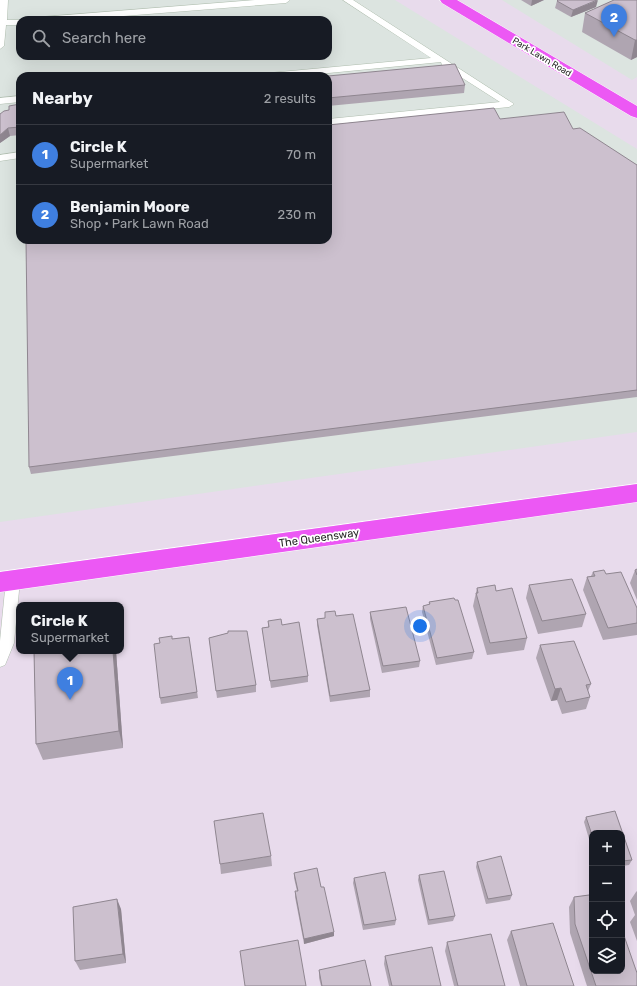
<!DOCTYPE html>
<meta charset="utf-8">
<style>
:root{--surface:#171b24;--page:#20242c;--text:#f1f3f6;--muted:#9ea1a6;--line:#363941;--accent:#37fe36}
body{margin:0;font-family:Rubik,sans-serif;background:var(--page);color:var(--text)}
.controls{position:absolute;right:12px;bottom:12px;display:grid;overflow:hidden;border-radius:8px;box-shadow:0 4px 16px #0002}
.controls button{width:36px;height:36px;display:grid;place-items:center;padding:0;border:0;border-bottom:1px solid var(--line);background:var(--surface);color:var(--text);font:20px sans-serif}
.you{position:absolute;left:420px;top:626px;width:14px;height:14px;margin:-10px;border:3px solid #fff;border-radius:50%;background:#1a73e8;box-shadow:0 0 0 6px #1a73e833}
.badge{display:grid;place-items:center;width:26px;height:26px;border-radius:50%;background:var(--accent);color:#fff;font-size:13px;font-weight:700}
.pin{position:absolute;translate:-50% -33px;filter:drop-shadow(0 1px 2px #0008)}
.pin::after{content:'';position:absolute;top:21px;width:14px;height:12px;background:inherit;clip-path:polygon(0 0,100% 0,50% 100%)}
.popup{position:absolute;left:16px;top:602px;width:108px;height:52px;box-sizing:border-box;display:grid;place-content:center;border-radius:8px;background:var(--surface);filter:drop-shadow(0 1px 3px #0005);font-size:13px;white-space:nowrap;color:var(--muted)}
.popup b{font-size:15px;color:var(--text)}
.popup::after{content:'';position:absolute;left:50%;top:100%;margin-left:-8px;border:8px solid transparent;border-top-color:var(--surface)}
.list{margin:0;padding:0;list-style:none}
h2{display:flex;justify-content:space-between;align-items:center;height:52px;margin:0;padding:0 16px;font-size:17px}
h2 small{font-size:13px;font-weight:400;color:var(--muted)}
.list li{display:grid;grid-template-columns:26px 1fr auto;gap:12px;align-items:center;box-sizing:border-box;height:60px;padding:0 16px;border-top:1px solid var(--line)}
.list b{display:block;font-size:15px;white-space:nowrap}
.list p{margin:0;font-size:13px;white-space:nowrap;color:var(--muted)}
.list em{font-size:13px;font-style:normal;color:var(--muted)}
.icon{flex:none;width:22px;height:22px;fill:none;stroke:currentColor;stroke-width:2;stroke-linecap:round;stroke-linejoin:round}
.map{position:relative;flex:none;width:637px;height:986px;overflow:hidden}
.search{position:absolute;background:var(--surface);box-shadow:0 4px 16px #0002;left:16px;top:16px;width:316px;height:44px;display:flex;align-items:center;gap:10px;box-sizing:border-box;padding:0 14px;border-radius:12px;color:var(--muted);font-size:15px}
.panel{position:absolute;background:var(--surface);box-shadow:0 4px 16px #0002;left:16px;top:72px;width:316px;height:172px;border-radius:12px}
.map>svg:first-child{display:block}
.industrial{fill:#dce4e0;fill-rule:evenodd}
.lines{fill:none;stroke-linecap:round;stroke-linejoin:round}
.service-casing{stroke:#b0beaf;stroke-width:1}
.primary-casing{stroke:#fff;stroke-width:1}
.service{fill:#fff;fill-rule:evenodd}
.primary{fill:#ec58f4;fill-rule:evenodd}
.wall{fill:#afa5b1}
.shaded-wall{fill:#8f8690}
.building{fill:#ccc0ce;stroke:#8f8690}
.labels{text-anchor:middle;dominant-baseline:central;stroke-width:3.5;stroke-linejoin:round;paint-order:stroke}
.far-street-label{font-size:9px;fill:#2a2a2a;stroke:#fff}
.street-label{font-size:11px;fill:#2a2a2a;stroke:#fff}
</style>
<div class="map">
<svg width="637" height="986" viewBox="0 0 637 986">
<rect width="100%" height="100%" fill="#e8dbec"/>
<g class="industrial">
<path d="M0,0H395L637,149V432L0,522ZM20,20H328V56H20ZM20,76H328V240H20Z"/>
<polygon points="502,0 637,0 637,77 632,80"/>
</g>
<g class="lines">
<defs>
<g id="service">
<polygon points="0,0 8,0 7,20 22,20 20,20 20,25 6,25 4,46 0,49"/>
<polygon points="255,0 290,0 286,3 73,20 38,20 42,17"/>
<polygon points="343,0 353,0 514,104 509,107 328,125 328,119 500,102 442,65 441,62 298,76 264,76 269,73 431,58"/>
<polygon points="20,96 20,102 0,104 0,98"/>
<polygon points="20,152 20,158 0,161 0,155"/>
<polygon points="13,574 18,576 20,580 14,643 5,665 0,667 0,641 6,580 8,576"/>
</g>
<g id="primary">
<polygon points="440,0 457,0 637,106 637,118 631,116 442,3"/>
<polygon points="637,484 637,502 0,592 0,572"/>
</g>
</defs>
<use href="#service" class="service-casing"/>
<use href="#primary" class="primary-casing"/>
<use href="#service" class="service"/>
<use href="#primary" class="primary"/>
</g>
<g class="wall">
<polygon points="521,0 544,0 531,6"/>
<polygon points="637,0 637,57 631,60 582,32 585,13"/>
<polygon points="557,1 596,7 571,17 555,8"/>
<polygon points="328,76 465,85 464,93 328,106"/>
<polygon points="20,104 20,135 10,136 0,143 9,110"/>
<polygon points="500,119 573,129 637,165 637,397 31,474 29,467"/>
<polygon points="637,569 637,600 630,583 635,570"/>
<polygon points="593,572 606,574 637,608 637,635 603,640 583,590 587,577 591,576"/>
<polygon points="529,585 586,614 582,627 538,634 526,598"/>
<polygon points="477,588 496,591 527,638 524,650 487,655 473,606"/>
<polygon points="455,600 474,652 472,659 436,665 422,612 423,606 429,605 429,602"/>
<polygon points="370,612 420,661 419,667 382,673 370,619"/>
<polygon points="336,616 370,690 370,697 330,702 317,625 317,619 325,618"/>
<polygon points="268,621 282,625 308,676 308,682 271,688 262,628 268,627"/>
<polygon points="228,633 256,685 256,692 217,698 209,638"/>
<polygon points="189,637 198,698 161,704 160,698 160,643 173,639"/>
<polygon points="540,645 591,684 588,691 590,697 586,709 562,714 557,700 551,701 536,658"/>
<polygon points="34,651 116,651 123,748 43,760 36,744"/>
<polygon points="615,811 632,860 629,865 622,866 622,833 592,833 592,849 584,822 586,817"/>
<polygon points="271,856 272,866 221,874 220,864"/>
<polygon points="477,862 512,895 510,900 486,904 476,867"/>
<polygon points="294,873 321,887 334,932 334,936 304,944 295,897 295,891 297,891 294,878"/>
<polygon points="419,875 455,916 453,921 428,925 418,880"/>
<polygon points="354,878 396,920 395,925 363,930 353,883"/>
<polygon points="637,891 637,941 630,922 635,915 630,901 636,892"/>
<polygon points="589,895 637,986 587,986 570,933 569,907 574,897"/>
<polygon points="121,909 126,963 80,970 75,961"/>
<polygon points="511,931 574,986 520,986 507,940"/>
<polygon points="447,942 505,986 454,986 445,951"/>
<polygon points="385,956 441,986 389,986 384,964"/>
<polygon points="319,970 371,986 321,986 319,978"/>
</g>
<g class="shaded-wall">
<polygon points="532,0 544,0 531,6"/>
<polygon points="598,0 596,7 571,17 573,10"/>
<polygon points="635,40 637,40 637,57 631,60"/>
<polygon points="8,128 10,136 0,143 0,135"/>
<polygon points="113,651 116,651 123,748 119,731"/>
<polygon points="561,688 557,700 551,701 555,689"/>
<polygon points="117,899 121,909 126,963 123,954"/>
<polygon points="334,932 334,936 304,944 304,939"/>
</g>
<g class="building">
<polygon points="558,0 597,0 573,10 557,1"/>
<polygon points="614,0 637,0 637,40 635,40 585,13"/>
<polygon points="455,64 465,85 328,98 328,76"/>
<polygon points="20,104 20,127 8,128 0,135 0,114 4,111 9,110 9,106"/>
<polygon points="494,108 500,119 564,112 573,129 580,128 637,165 637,390 29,467 26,240 328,240 328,125"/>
<polygon points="637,569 637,575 635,570"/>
<polygon points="604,570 606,574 621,572 637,608 637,623 608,628 587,577 595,576 593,572"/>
<polygon points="572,579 586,614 542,621 529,585"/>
<polygon points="495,585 496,591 512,588 527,638 490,643 476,593 478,593 477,588"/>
<polygon points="454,598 455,600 458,600 474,652 437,658 423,606 430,604 429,602"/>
<polygon points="406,607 420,661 383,666 370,612"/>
<polygon points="335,611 336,616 353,614 370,690 330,696 317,619 325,618 325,612"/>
<polygon points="281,619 282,625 299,622 308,676 270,681 262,628 269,627 268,621"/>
<polygon points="228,631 247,631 256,685 216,691 209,638 228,633"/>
<polygon points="172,636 172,639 189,637 197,692 160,698 154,644 160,643 159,638"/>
<polygon points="574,641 591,684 586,685 590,697 566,702 561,688 555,689 540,645"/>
<polygon points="34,651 113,651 119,731 36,744"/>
<polygon points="615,811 632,860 622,861 622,833 592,833 592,835 586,817"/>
<polygon points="263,813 271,856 220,864 214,821"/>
<polygon points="501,856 512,895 488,899 477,862"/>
<polygon points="317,868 321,887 324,887 334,932 304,939 295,891 298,891 294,873"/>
<polygon points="444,871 455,916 429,920 419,875"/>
<polygon points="385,872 396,920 364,925 354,878"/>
<polygon points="592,892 592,971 622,971 622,930 637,973 637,986 596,986 575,924 574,897 589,895"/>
<polygon points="117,899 123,954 75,961 73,907"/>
<polygon points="553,923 574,986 527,986 511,931"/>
<polygon points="491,934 505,986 458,986 447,942"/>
<polygon points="298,940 306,986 245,986 240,951"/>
<polygon points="432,947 441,986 392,986 385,956"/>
<polygon points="365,960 371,986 322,986 319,970"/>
</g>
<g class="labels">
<g class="far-street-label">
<text transform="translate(542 57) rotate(31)">Park Lawn Road</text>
</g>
<g class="street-label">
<text transform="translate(319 538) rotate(-8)">The Queensway</text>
</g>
</g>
</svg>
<div class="controls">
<button>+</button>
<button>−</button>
<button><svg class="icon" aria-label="locate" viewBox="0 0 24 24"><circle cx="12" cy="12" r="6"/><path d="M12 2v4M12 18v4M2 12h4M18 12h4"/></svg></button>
<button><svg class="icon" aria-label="layers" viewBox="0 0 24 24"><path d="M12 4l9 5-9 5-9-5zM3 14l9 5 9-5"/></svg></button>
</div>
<div class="you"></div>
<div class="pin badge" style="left:70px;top:700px;background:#3f7fe0">1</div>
<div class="popup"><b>Circle K</b>Supermarket</div>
<div class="pin badge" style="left:614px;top:37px;background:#3f7fe0">2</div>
<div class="search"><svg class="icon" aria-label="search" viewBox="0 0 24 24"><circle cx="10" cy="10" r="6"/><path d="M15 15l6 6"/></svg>Search here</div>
<section class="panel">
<h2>Nearby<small>2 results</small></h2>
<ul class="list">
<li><span class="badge" style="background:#3f7fe0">1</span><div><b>Circle K</b><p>Supermarket</p></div><em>70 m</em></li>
<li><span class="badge" style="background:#3f7fe0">2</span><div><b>Benjamin Moore</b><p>Shop · Park Lawn Road</p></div><em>230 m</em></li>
</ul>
</section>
</div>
